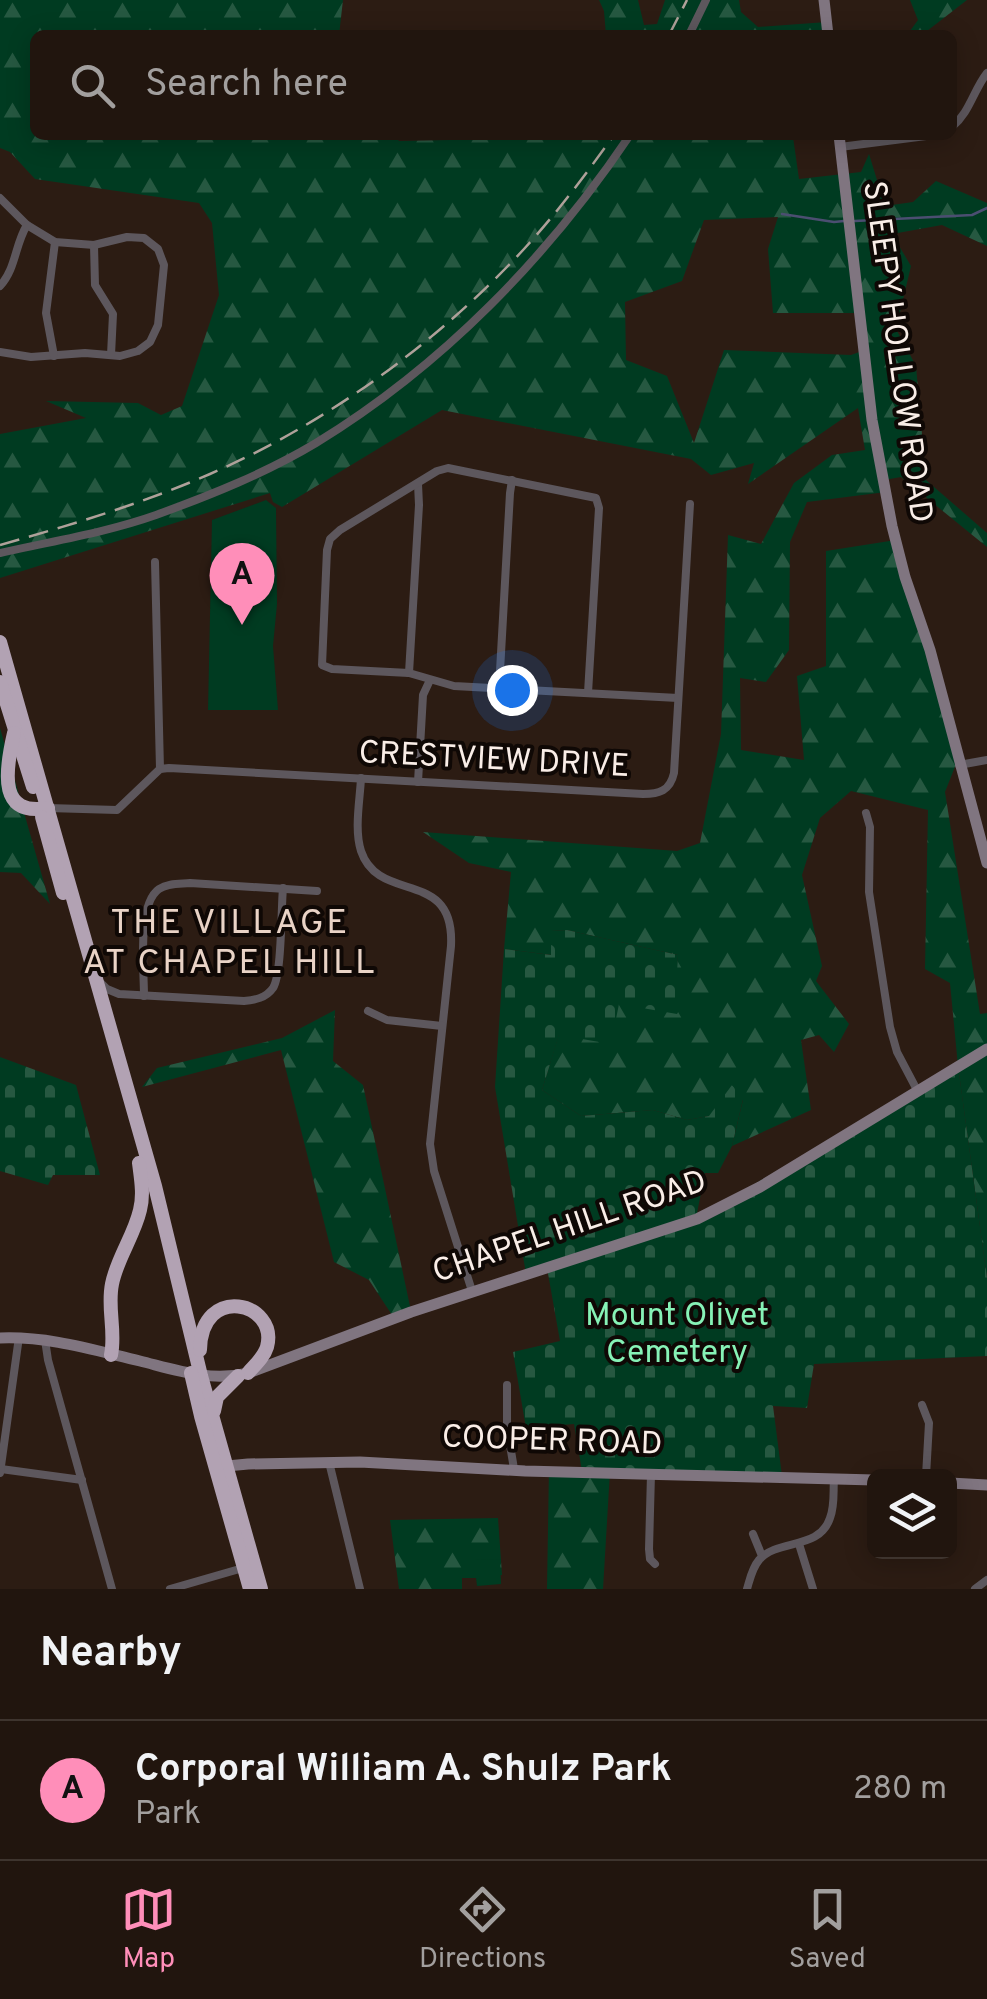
<!DOCTYPE html>
<style>
:root{--surface:#21150e;--page:#2d221c;--text:#f1f3f6;--muted:#a29f9e;--line:#3e342e;--accent:#ff8eb9}
body{margin:0;font-family:Overpass,sans-serif;background:var(--page);color:var(--text)}
.controls{position:absolute;right:30px;bottom:30px;display:grid;overflow:hidden;border-radius:15px;box-shadow:0 5px 25px #0003}
.controls button{width:90px;height:90px;display:grid;place-items:center;padding:0;border:0;border-bottom:2px solid var(--line);background:var(--surface);color:var(--text);font:50px sans-serif}
.you{position:absolute;left:512px;top:690px;width:35px;height:35px;margin:-25px;border:8px solid #fff;border-radius:50%;background:#1a73e8;box-shadow:0 0 0 15px #1a73e833}
.badge{display:grid;place-items:center;width:65px;height:65px;border-radius:50%;background:var(--accent);color:#111;font-size:32px;font-weight:700}
.pin{position:absolute;translate:-50% -82px;filter:drop-shadow(0 2px 5px #0008)}
.pin::after{content:'';position:absolute;top:52px;width:35px;height:30px;background:inherit;clip-path:polygon(0 0,100% 0,50% 100%)}
.list{margin:0;padding:0;list-style:none}
h2{display:flex;justify-content:space-between;align-items:center;height:130px;margin:0;padding:0 40px;font-size:42px}
h2 small{font-size:32px;font-weight:400;color:var(--muted)}
.list li{display:grid;grid-template-columns:65px 1fr auto;gap:30px;align-items:center;box-sizing:border-box;height:140px;padding:0 40px;border-top:2px solid var(--line)}
.list b{display:block;font-size:38px;white-space:nowrap}
.list p{margin:0;font-size:32px;white-space:nowrap;color:var(--muted)}
.list em{font-size:32px;font-style:normal;color:var(--muted)}
.icon{flex:none;width:55px;height:55px;fill:none;stroke:currentColor;stroke-width:2;stroke-linecap:round;stroke-linejoin:round}
.map{position:relative;flex:none;width:987px;height:1589px;overflow:hidden}
.search{position:absolute;background:var(--surface);box-shadow:0 5px 25px #0003;left:30px;right:30px;top:30px;height:110px;display:flex;align-items:center;gap:25px;box-sizing:border-box;padding:0 35px;border-radius:15px;color:var(--muted);font-size:38px}
.sheet{height:270px;background:var(--surface)}
nav{display:flex;justify-content:space-around;align-items:center;box-sizing:border-box;height:140px;border-top:2px solid var(--line);background:var(--surface);font-size:28px;color:var(--muted)}
nav a{display:grid;justify-items:center;gap:5px}
nav .on{color:var(--accent)}
.map>svg:first-child{display:block}
.forest{fill:url(#forest-firs);fill-rule:evenodd}
.cemetery{fill:url(#cemetery-stones)}
.green{fill:#003b21}
.lines{fill:none;stroke-linecap:round;stroke-linejoin:round}
.stream{stroke:#4b4e71;stroke-width:2.5}
.street{stroke:#5d575d;stroke-width:8}
.secondary{stroke:#807580;stroke-width:11}
.highway{stroke:#b2a2b3;stroke-width:14}
.rail{stroke:#afa19a;stroke-width:2.5;stroke-dasharray:20 10;stroke-linecap:butt}
.labels{text-anchor:middle;dominant-baseline:central;stroke-width:8;stroke-linejoin:round;paint-order:stroke}
.street-label{font-size:32px;fill:#f9ede7;stroke:#0f0805}
.park-label{font-size:32px;fill:#86f2b6;stroke:#0f0805}
.neighbourhood-label{font-size:35px;letter-spacing:2.5px;fill:#e9d3c6;stroke:#0f0805}
</style>
<div class="map">
<svg width="987" height="1589" viewBox="0 0 987 1589">
<defs>
<pattern id="forest-firs" width="22" height="20" patternUnits="userSpaceOnUse" patternTransform="scale(2.5)"><rect width="22" height="20" fill="#003b21"/><path d="M5 1l3.5 6h-7zM16 11l3.5 6h-7z" fill="#265841"/></pattern>
<pattern id="cemetery-stones" width="16" height="16" patternUnits="userSpaceOnUse" patternTransform="scale(2.5)"><rect width="16" height="16" fill="#003b21"/><path d="M2 7V4a2 2 0 0 1 4 0v3zM10 15v-3a2 2 0 0 1 4 0v3z" fill="#265841"/></pattern>
</defs>
<rect width="100%" height="100%" fill="#2c1c13"/>
<g class="forest">
<path d="M0,0H343L339,35H35V135H394L399,141L500,139L508,135H803L793,137L799,179L861,172L869,154L885,206L913,202L936,181L987,203V246L942,225L892,234L911,266L896,329L916,366L926,480L987,533V547L901,477L884,480L886,492L807,502L790,542L789,650L766,682L740,678L741,750L804,760L797,676L826,666V551L896,540L958,759L945,792L980,1014L987,1013V1278L958,1066L950,983L925,969L928,810L851,791L820,818L802,875L822,966L816,981L849,1024L834,1052L819,1035L801,1040L811,1110L732,1146L743,1100L709,1116L687,1120L653,1110L581,1116L542,1090L559,1034L676,973L678,955L567,930L551,931L552,955L504,949L511,872L469,863L423,832L677,851L700,843L721,734L728,535L761,544L794,483L832,455L865,450L858,408L748,484L754,463L711,475L691,459L442,410L282,507L273,502L270,493L0,578V434L86,418L46,401L138,403L161,415L182,406L219,295L212,223L199,203L35,179L10,152L0,148ZM778,217L768,249L773,313H857L862,351L851,355L724,350L694,443L667,376L626,360L625,302L682,281L704,220Z"/>
<polygon points="599,0 638,0 644,25 657,24 665,0 739,0 741,12 758,27 827,22 829,35 606,35 604,11"/>
<polygon points="910,0 967,0 927,31 927,35 907,35 918,20"/>
<polygon points="0,728 50,904 21,873 0,872"/>
<polygon points="335,1010 333,1061 363,1085 411,1311 394,1318 369,1280 334,1262 281,1050 142,1087 157,1068 282,1038"/>
<polygon points="549,1469 610,1471 603,1589 547,1589"/>
<polygon points="498,1518 502,1575 462,1578 462,1589 399,1589 390,1520"/>
</g>
<g class="cemetery">
<polygon points="567,930 678,955 677,973 693,987 677,1014 619,1004 611,1044 559,1035 542,1090 581,1116 653,1110 687,1120 709,1116 732,1085 743,1099 732,1146 718,1173 705,1173 696,1218 958,1066 987,1278 987,1356 814,1364 807,1408 773,1406 782,1476 582,1471 574,1424 526,1428 513,1352 560,1341 547,1268 526,1274 495,1087 504,949 551,955 551,931"/>
<polygon points="0,1057 76,1085 100,1175 53,1175 48,1185 0,1171"/>
</g>
<g class="green">
<polygon points="266,500 276,508 277,604 273,646 278,710 208,710 212,520"/>
<polygon points="500,1559 501,1584 477,1586 476,1578 463,1578 463,1563 475,1563 475,1560"/>
</g>
<g class="lines">
<g class="stream">
<polyline points="782,214 834,222 844,221"/>
<polyline points="855,221 972,215 987,208"/>
</g>
<g class="street">
<polyline points="689,35 706,0"/>
<path d="M952,127C970,112 973,91 987,73"/>
<polyline points="840,147 934,135"/>
<polyline points="0,198 27,225 55,242 94,245 127,237 144,238 158,249 164,265 158,325 150,342 138,351 120,356 85,353 31,357 0,352"/>
<polyline points="94,245 95,285 113,314 111,355"/>
<path d="M0,286C16,269 15,244 27,225"/>
<polyline points="54,356 46,313 55,242"/>
<path d="M0,553C52,541 105,533 156,515C211,495 266,473 316,443C442,366 548,257 630,135"/>
<polyline points="155,562 160,769"/>
<polyline points="409,673 419,505 418,484"/>
<polyline points="499,689 510,493 512,480"/>
<polyline points="588,693 599,508 596,498 448,468 437,471 340,530 330,539 327,550 322,665 332,669 409,673 454,686 678,698"/>
<polyline points="959,765 987,760"/>
<path d="M361,778C360,800 354,829 361,851C379,905 455,867 451,946L430,1144L434,1171L472,1291"/>
<polyline points="418,782 423,695 430,680"/>
<path d="M48,808L117,810L160,769L169,768L643,794C659,794 670,791 674,773L690,504"/>
<polyline points="866,813 870,827 869,892 890,1027 897,1052 917,1090"/>
<path d="M99,981L107,989L119,994L244,1001C255,1000 266,998 273,988C282,974 281,908 283,888"/>
<path d="M144,996C144,970 137,904 159,889C168,883 180,884 190,883L317,891"/>
<polyline points="368,1011 387,1020 442,1026"/>
<polyline points="45,1340 48,1360 112,1589"/>
<polyline points="507,1385 507,1427 514,1469"/>
<polyline points="922,1405 929,1423 926,1476"/>
<polyline points="329,1462 360,1589"/>
<polyline points="1,1469 82,1480"/>
<polyline points="0,1473 19,1337"/>
<polyline points="651,1474 649,1549 650,1559 655,1564"/>
<polyline points="753,1534 762,1556"/>
<polyline points="799,1544 813,1589"/>
<polyline points="170,1589 243,1568"/>
<path d="M747,1589C750,1579 752,1568 759,1560C778,1538 819,1551 830,1518C835,1505 833,1492 834,1479"/>
<polyline points="975,1589 987,1580"/>
</g>
<g class="secondary">
<polyline points="824,0 828,35"/>
<polyline points="839,135 872,420 892,526 905,577 930,650 987,863"/>
<path d="M0,1338C48,1336 93,1350 140,1361C176,1370 210,1382 248,1373L411,1312L697,1219L760,1187L987,1049"/>
<polyline points="227,1466 248,1464 360,1462 525,1471 874,1480"/>
<polyline points="950,1483 987,1485"/>
</g>
<g class="highway">
<polyline points="0,642 155,1186 201,1376 261,1589"/>
<polyline points="0,682 33,787"/>
<path d="M14,733C4,776 0,816 48,808"/>
<polyline points="42,817 63,893"/>
<path d="M200,1350C201,1283 279,1302 267,1347C264,1357 255,1365 248,1373"/>
<path d="M111,1355C116,1331 107,1308 112,1284C117,1258 134,1236 140,1210C144,1195 141,1179 139,1163"/>
<polyline points="191,1373 201,1416 250,1589"/>
<polyline points="214,1411 217,1397 238,1376"/>
</g>
<g class="rail">
<polyline points="669,35 687,0"/>
<path d="M0,545C71,525 141,504 210,474C327,423 437,343 524,249C557,213 586,174 614,135"/>
</g>
</g>
<g class="labels">
<g class="street-label">
<text transform="translate(896 352) rotate(82)">SLEEPY HOLLOW ROAD</text>
<text transform="translate(494 761) rotate(3)">CRESTVIEW DRIVE</text>
<text transform="translate(570 1228) rotate(-19)">CHAPEL HILL ROAD</text>
<text transform="translate(552 1442) rotate(2)">COOPER ROAD</text>
</g>
<g class="park-label">
<text x="677" y="1317">Mount Olivet<tspan x="677" dy="37">Cemetery</tspan></text>
</g>
<g class="neighbourhood-label">
<text x="230" y="924">THE VILLAGE<tspan x="230" dy="40">AT CHAPEL HILL</tspan></text>
</g>
</g>
</svg>
<div class="controls">
<button><svg class="icon" aria-label="layers" viewBox="0 0 24 24"><path d="M12 4l9 5-9 5-9-5zM3 14l9 5 9-5"/></svg></button>
</div>
<div class="you"></div>
<div class="pin badge" style="left:242px;top:625px">A</div>
<div class="search"><svg class="icon" aria-label="search" viewBox="0 0 24 24"><circle cx="10" cy="10" r="6"/><path d="M15 15l6 6"/></svg>Search here</div>
</div>
<section class="sheet">
<h2>Nearby<small></small></h2>
<ul class="list">
<li><span class="badge">A</span><div><b>Corporal William A. Shulz Park</b><p>Park</p></div><em>280 m</em></li>
</ul>
</section>
<nav>
<a class="on"><svg class="icon" aria-label="map" viewBox="0 0 24 24"><path d="M3 6l6-2 6 2 6-2v14l-6 2-6-2-6 2zM9 4v14M15 6v14"/></svg>Map</a>
<a><svg class="icon" aria-label="directions" viewBox="0 0 24 24"><path d="M12 3l9 9-9 9-9-9zM9 14v-3h6M13 9l2 2-2 2"/></svg>Directions</a>
<a><svg class="icon" aria-label="saved" viewBox="0 0 24 24"><path d="M7 4h10v16l-5-4-5 4z"/></svg>Saved</a>
</nav>
